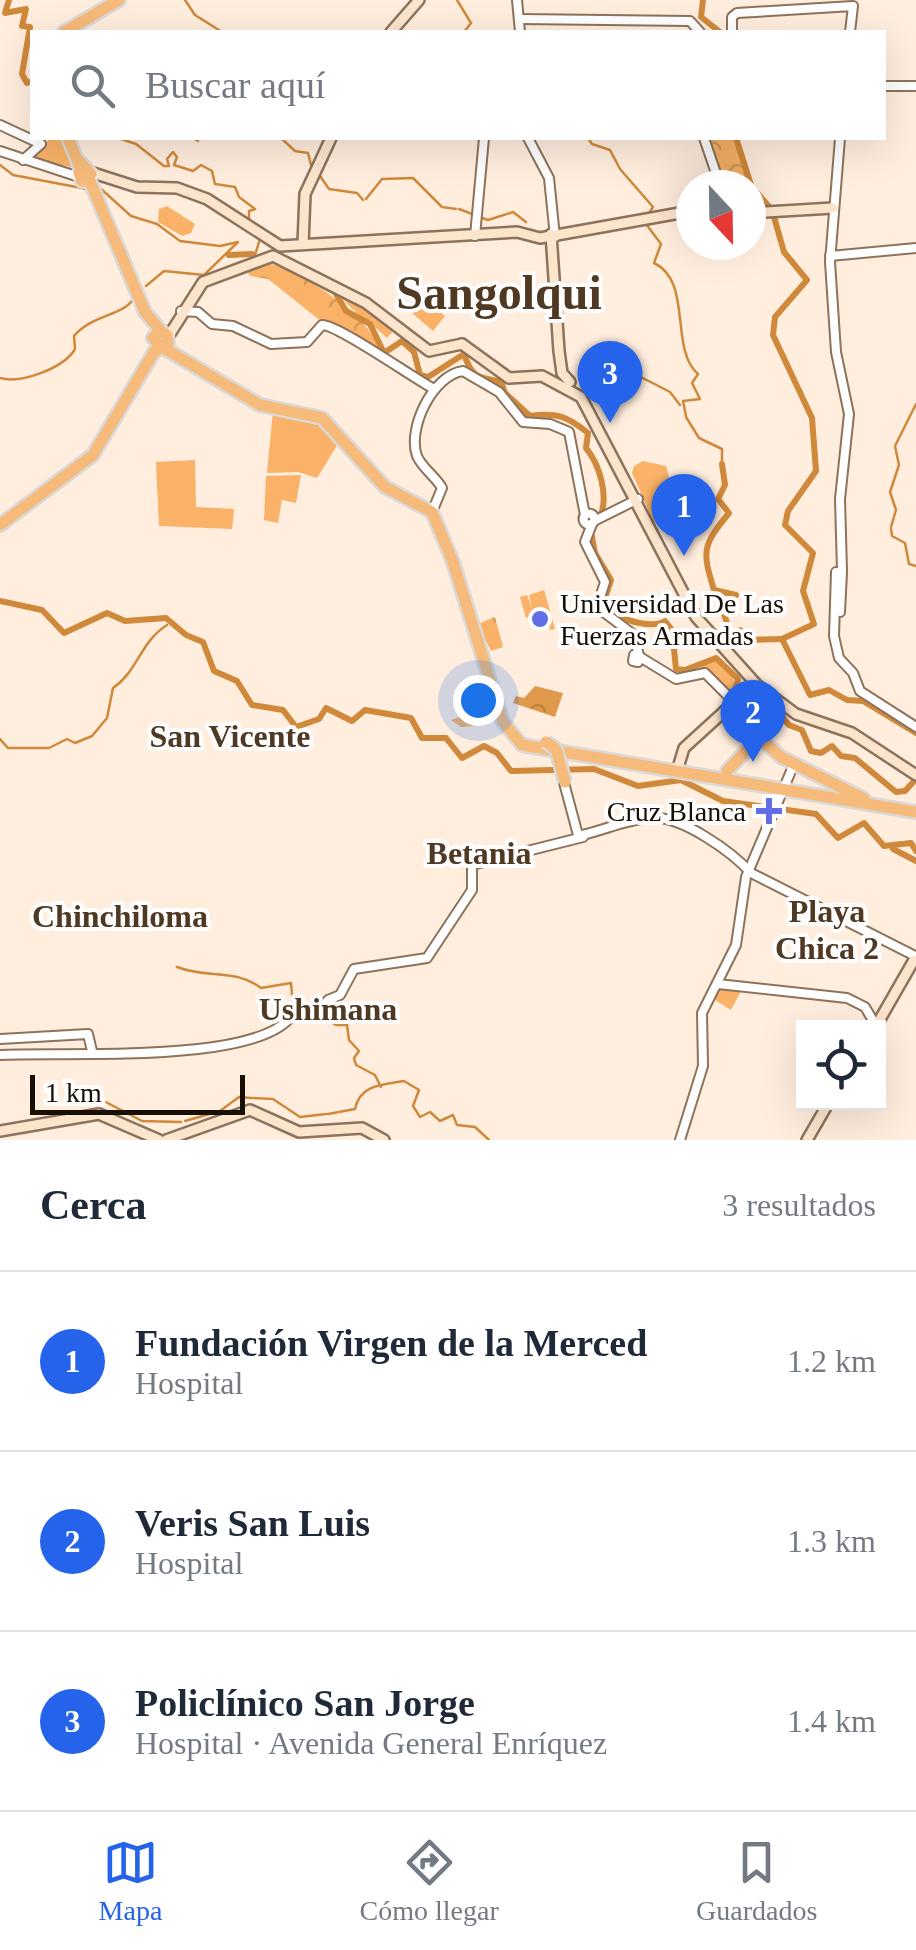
<!DOCTYPE html>
<html lang="es">
<meta charset="utf-8">
<style>
:root{--surface:#fff;--page:#f2f2f3;--text:#1f2937;--muted:#747a83;--line:#e0e1e3;--accent:#2563eb}
body{margin:0;font-family:"Times New Roman",serif;background:var(--page);color:var(--text)}
.controls{position:absolute;right:30px;bottom:30px;display:grid;overflow:hidden;border-radius:0px;box-shadow:0 10px 40px #0002}
.controls button{width:90px;height:90px;display:grid;place-items:center;padding:0;border:0;border-bottom:2px solid var(--line);background:var(--surface);color:var(--text);font:50px sans-serif}
.compass{position:absolute;left:676px;top:170px;width:90px;height:90px;border-radius:50%;background:var(--surface);box-shadow:0 10px 40px #0002;rotate:158deg}
.scale{position:absolute;left:30px;bottom:25px;width:215px;box-sizing:border-box;padding-left:10px;border:5px solid #180f06;border-top:0;font-size:28px;line-height:35px;white-space:nowrap;color:#180f06;-webkit-text-stroke:8px #fefefe;paint-order:stroke}
.you{position:absolute;left:478px;top:700px;width:35px;height:35px;margin:-25px;border:8px solid #fff;border-radius:50%;background:#1a73e8;box-shadow:0 0 0 15px #1a73e833}
.badge{display:grid;place-items:center;width:65px;height:65px;border-radius:50%;background:var(--accent);color:#fff;font-size:32px;font-weight:700}
.pin{position:absolute;translate:-50% -82px;filter:drop-shadow(0 2px 5px #0008)}
.pin::after{content:'';position:absolute;top:52px;width:35px;height:30px;background:inherit;clip-path:polygon(0 0,100% 0,50% 100%)}
.list{margin:0;padding:0;list-style:none}
h2{display:flex;justify-content:space-between;align-items:center;height:130px;margin:0;padding:0 40px;font-size:42px}
h2 small{font-size:32px;font-weight:400;color:var(--muted)}
.list li{display:grid;grid-template-columns:65px 1fr auto;gap:30px;align-items:center;box-sizing:border-box;height:180px;padding:0 40px;border-top:2px solid var(--line)}
.list b{display:block;font-size:38px;white-space:nowrap}
.list p{margin:0;font-size:32px;white-space:nowrap;color:var(--muted)}
.list em{font-size:32px;font-style:normal;color:var(--muted)}
.icon{flex:none;width:55px;height:55px;fill:none;stroke:currentColor;stroke-width:2;stroke-linecap:round;stroke-linejoin:round}
.map{position:relative;flex:none;width:916px;height:1140px;overflow:hidden}
.search{position:absolute;background:var(--surface);box-shadow:0 10px 40px #0002;left:30px;right:30px;top:30px;height:110px;display:flex;align-items:center;gap:25px;box-sizing:border-box;padding:0 35px;border-radius:0px;color:var(--muted);font-size:38px}
.sheet{height:670px;background:var(--surface)}
nav{display:flex;justify-content:space-around;align-items:center;box-sizing:border-box;height:140px;border-top:2px solid var(--line);background:var(--surface);font-size:28px;color:var(--muted)}
nav a{display:grid;justify-items:center;gap:5px}
nav .on{color:var(--accent)}
.map>svg:first-child{display:block}
.grass{fill:#f9b267}
.forest{fill:url(#forest-crowns)}
.park{fill:url(#park-crowns)}
.lines{fill:none;stroke-linecap:round;stroke-linejoin:round}
.stream{stroke:#d0893a;stroke-width:2.5}
.river{stroke:#d0893a;stroke-width:6}
.tertiary-casing{stroke:#8d735b;stroke-width:12}
.secondary-casing{stroke:#8d735b;stroke-width:14}
.trunk-casing{stroke:#dad9d7;stroke-width:16}
.tertiary{stroke:#fff;stroke-width:8}
.secondary{stroke:#fce5cd;stroke-width:9}
.trunk{stroke:#f6ba7a;stroke-width:11}
.trunk-bridge-casing{stroke:#dad9d7;stroke-width:16;stroke-linecap:butt}
.trunk-bridge{stroke:#f6ba7a;stroke-width:11}
.poi-dot{fill:#636de5;stroke:#fefefe;stroke-width:4}
.labels{text-anchor:middle;dominant-baseline:central;stroke-width:8;stroke-linejoin:round;paint-order:stroke}
.poi-label{font-size:28px;fill:#180f06;stroke:#fefefe;text-anchor:start}
.quarter-label{font-size:32px;font-weight:bold;fill:#503922;stroke:#fefefe}
.town-label{font-size:48px;font-weight:bold;fill:#503922;stroke:#fefefe}
</style>
<div class="map">
<svg width="916" height="1140" viewBox="0 0 916 1140">
<defs>
<pattern id="forest-crowns" width="20" height="18" patternUnits="userSpaceOnUse" patternTransform="scale(2.5)"><rect width="20" height="18" fill="#e0994b"/><path d="M2 6a3 3 0 1 1 6 0M12 15a3 3 0 1 1 6 0" fill="none" stroke="#bf8340"/></pattern>
<pattern id="park-crowns" width="20" height="18" patternUnits="userSpaceOnUse" patternTransform="scale(2.5)"><rect width="20" height="18" fill="#f9b267"/><path d="M2 6a3 3 0 1 1 6 0M12 15a3 3 0 1 1 6 0" fill="none" stroke="#d59858"/></pattern>
</defs>
<rect width="100%" height="100%" fill="#ffeddd"/>
<g class="grass">
<polygon points="64,138 76,168 31,159 48,140"/>
<polygon points="167,206 195,224 191,233 182,236 158,222 159,209"/>
<polygon points="424,299 445,316 433,331 412,313"/>
<polygon points="273,411 309,414 341,439 317,478 298,472 267,473"/>
<polygon points="195,460 196,507 234,509 232,529 159,526 156,462"/>
<polygon points="643,461 666,466 679,513 673,519 654,523 632,473 634,466"/>
<polygon points="301,475 296,503 282,500 278,523 264,520 266,476"/>
<polygon points="544,590 555,629 550,630 546,613 526,618 520,597 527,595 532,608 529,595"/>
<polygon points="718,986 743,987 731,1010 712,998"/>
</g>
<polygon class="forest" points="535,686 563,693 555,717 513,703 516,696 524,698"/>
<g class="park">
<polygon points="709,138 734,138 749,183 722,185"/>
<path d="M264,262C300,271 368,313 379,349L317,318L268,279L250,276L246,269Z"/>
<path d="M337,290L396,328L387,338C369,320 351,313 337,290Z"/>
<polygon points="495,617 503,647 491,651 478,624"/>
<polygon points="714,660 732,677 741,697 735,700 705,671 692,672"/>
<polygon points="482,709 487,725 461,727 451,720"/>
</g>
<g class="lines">
<g class="stream">
<polyline points="185,0 195,15 222,32"/>
<polyline points="457,0 471,23 464,32"/>
<polyline points="118,138 136,144 164,166 169,166 167,159 173,152 177,157 174,165 193,171 201,165 212,171 215,184 235,187 239,197 255,209 249,211 249,222"/>
<polyline points="193,138 198,141"/>
<polyline points="281,138 295,151 308,153 312,169"/>
<polyline points="588,138 592,144 610,150 620,169 653,207 649,213"/>
<polyline points="0,165 13,175 87,189"/>
<polyline points="318,173 329,189 357,193 363,200"/>
<polyline points="100,188 131,216 157,224 180,241 220,246 238,242 204,275 164,271 146,286"/>
<polyline points="366,199 382,179 413,178 442,207 456,209"/>
<polyline points="459,209 472,214"/>
<polyline points="479,217 488,220 513,212 526,222"/>
<path d="M646,224L661,244L654,263C693,281 669,349 698,374L692,383L700,399L683,401L686,416"/>
<polyline points="255,255 260,239"/>
<polyline points="637,370 637,375 670,392 680,405"/>
<path d="M0,378C21,384 64,368 75,349L74,336C90,316 120,316 132,301"/>
<polyline points="686,417 699,438 722,449 722,464"/>
<polyline points="891,527 896,510 890,492 899,465 895,446 916,404"/>
<polyline points="891,529 892,536 905,543 909,564 916,566"/>
<path d="M0,739L8,748H49L67,739L75,743L92,736L107,718L113,688C138,671 140,642 167,625"/>
<path d="M177,967C207,979 235,968 261,988L291,983L293,1004L311,1003L314,1009"/>
<polyline points="320,1015 336,1025 347,1025 349,1040 359,1051 354,1058 356,1065 375,1075 381,1087"/>
<polyline points="252,1098 273,1099 300,1117 326,1114"/>
<polyline points="100,1099 142,1121 181,1122"/>
<path d="M328,1114L355,1109C360,1085 380,1085 404,1081L419,1090L413,1106L420,1117L430,1112L440,1121L453,1115L457,1125L475,1127L489,1140"/>
<polyline points="185,1121 220,1111 239,1097 251,1098"/>
</g>
<g class="river">
<polyline points="9,0 5,13 26,9 22,26 30,27 22,74 27,83 32,81"/>
<polyline points="703,0 701,17 720,32"/>
<polyline points="736,138 751,185"/>
<polyline points="751,186 772,210 784,252 807,280 775,317 773,335 812,418 816,471 788,511 785,525 813,553 803,591 814,624 782,639 810,695 829,690 847,700 863,701 916,733"/>
<polyline points="229,255 252,254"/>
<path d="M307,277L335,292L346,311L370,324L384,353L402,341L414,352L420,375L428,377L464,354C472,379 480,377 501,382L505,393L530,416C556,412 567,416 588,433L586,448C600,465 609,497 600,517"/>
<path d="M722,464L725,485L718,499L729,513C702,546 702,551 714,590L736,595L724,614L731,635L740,630L747,640L782,639"/>
<path d="M591,532L595,553L611,580L602,607C617,618 649,630 665,621L672,630L676,669L685,670L716,658L738,679L736,687L761,724L767,725L779,713L789,725L802,730L811,751L821,753L832,746L841,756L855,758L896,792L905,791L916,779"/>
<polyline points="0,601 42,610 64,633 107,613 125,621 166,618 186,635 203,642 214,671 237,681 252,705 283,710 296,727 319,719 326,708 352,721 365,710 411,718 422,738 446,738 462,758 484,746 497,753 511,771 594,769 638,786 681,780 723,801 816,814 838,838 864,823 884,846 911,843 916,851"/>
<polyline points="893,849 916,861"/>
</g>
<defs>
<g id="tertiary">
<polyline points="517,0 520,32"/>
<polyline points="519,19 690,21 700,32"/>
<polyline points="732,32 732,17 737,13 853,6 850,32"/>
<polyline points="884,86 916,86"/>
<polyline points="0,125 41,144 23,160"/>
<polyline points="528,138 549,178 555,237"/>
<polyline points="704,138 720,185"/>
<polyline points="840,138 830,262 836,352 849,414 840,499 842,571"/>
<polyline points="0,151 79,177"/>
<polyline points="475,236 484,138"/>
<polyline points="830,256 916,248"/>
<path d="M181,311L198,312L212,324L233,326L271,344L307,342L322,325C337,324 413,378 434,389"/>
<path d="M432,512L442,488C436,477 422,468 417,456C407,428 433,375 463,371L499,392L523,422L550,424L569,432L585,515"/>
<circle cx="589" cy="519" r="5.5"/>
<polyline points="594,521 638,499"/>
<polyline points="592,524 585,542 605,582 597,607 634,635 639,656"/>
<polyline points="836,572 834,636 839,658 853,673 860,691 916,727"/>
<polyline points="840,612 842,572"/>
<polygon points="634,655 640,657 638,662 633,661"/>
<polyline points="640,657 676,679 705,673 734,702"/>
<polyline points="736,702 761,689"/>
<polyline points="563,779 578,835"/>
<path d="M582,835C605,830 627,819 651,818C681,815 732,852 751,873L915,956"/>
<polyline points="718,984 847,998 865,1007 875,1024"/>
<polyline points="0,1039 88,1034 92,1051"/>
<path d="M0,1055C58,1051 266,1066 294,1012L315,1016L328,1000L340,995L354,969L427,958L472,890V865L583,837L578,836"/>
<polyline points="680,1140 703,1066 702,1013 736,945 746,877 794,764"/>
</g>
<g id="secondary">
<polyline points="391,32 419,0"/>
<polyline points="90,172 137,187 177,188 207,199 280,246 517,232 540,238 691,211"/>
<polyline points="751,213 833,208"/>
<polyline points="551,234 559,351 562,373 570,382"/>
<polyline points="303,244 305,194 331,138"/>
<polyline points="168,337 203,282 273,256 366,303 429,351 462,344"/>
<polyline points="462,344 509,378 542,376 581,397 696,617 757,685 796,714 852,733 916,775"/>
<polyline points="738,707 763,738"/>
<polyline points="677,771 684,748 729,707"/>
<polyline points="875,1028 914,960"/>
<polyline points="0,1131 99,1114 159,1140"/>
<polyline points="166,1140 250,1110 299,1132 362,1128 384,1140"/>
<polyline points="807,1140 829,1102"/>
</g>
<g id="trunk">
<polyline points="64,32 119,0"/>
<polyline points="68,138 80,167"/>
<polyline points="78,160 91,174 82,181 79,173 87,169"/>
<polyline points="89,179 145,312 161,331"/>
<polyline points="162,347 260,405 322,418 385,487 432,512 453,562 503,722 522,745 916,812"/>
<polyline points="0,525 93,455 154,352 168,343 167,335 159,331 153,338 160,346"/>
<polyline points="727,771 759,737 781,757 864,799"/>
</g>
</defs>
<use href="#tertiary" class="tertiary-casing"/>
<use href="#secondary" class="secondary-casing"/>
<use href="#trunk" class="trunk-casing"/>
<use href="#tertiary" class="tertiary"/>
<use href="#secondary" class="secondary"/>
<use href="#trunk" class="trunk"/>
<defs>
<polyline id="trunk-bridge" points="546,742 556,749 565,782"/>
</defs>
<use href="#trunk-bridge" class="trunk-bridge-casing"/>
<use href="#trunk-bridge" class="trunk-bridge"/>
</g>
<g class="poi-dot">
<circle cx="540" cy="619" r="10"/>
<path d="M764 796h10v10h10v10h-10v10h-10v-10h-10v-10h10z"/>
</g>
<g class="labels">
<g class="poi-label">
<text x="560" y="603">Universidad De Las<tspan x="560" dy="32">Fuerzas Armadas</tspan></text>
<text x="746" y="811" text-anchor="end">Cruz Blanca</text>
</g>
<g class="quarter-label">
<text x="230" y="736">San Vicente</text>
<text x="479" y="853">Betania</text>
<text x="827" y="911">Playa<tspan x="827" dy="37">Chica 2</tspan></text>
<text x="120" y="916">Chinchiloma</text>
<text x="328" y="1009">Ushimana</text>
</g>
<g class="town-label">
<text x="499" y="292">Sangolqui</text>
</g>
</g>
</svg>
<div class="controls">
<button><svg class="icon" aria-label="locate" viewBox="0 0 24 24"><circle cx="12" cy="12" r="6"/><path d="M12 2v4M12 18v4M2 12h4M18 12h4"/></svg></button>
</div>
<svg class="compass" viewBox="-18 -18 36 36"><path d="M0-13l5 13h-10z" fill="#e53935"/><path d="M0 13l5-13h-10z" fill="#747a83"/></svg>
<div class="scale">1 km</div>
<div class="you"></div>
<div class="pin badge" style="left:684px;top:556px">1</div>
<div class="pin badge" style="left:753px;top:762px">2</div>
<div class="pin badge" style="left:610px;top:423px">3</div>
<div class="search"><svg class="icon" aria-label="search" viewBox="0 0 24 24"><circle cx="10" cy="10" r="6"/><path d="M15 15l6 6"/></svg>Buscar aquí</div>
</div>
<section class="sheet">
<h2>Cerca<small>3 resultados</small></h2>
<ul class="list">
<li><span class="badge">1</span><div><b>Fundación Virgen de la Merced</b><p>Hospital</p></div><em>1.2 km</em></li>
<li><span class="badge">2</span><div><b>Veris San Luis</b><p>Hospital</p></div><em>1.3 km</em></li>
<li><span class="badge">3</span><div><b>Policlínico San Jorge</b><p>Hospital · Avenida General Enríquez</p></div><em>1.4 km</em></li>
</ul>
</section>
<nav>
<a class="on"><svg class="icon" aria-label="map" viewBox="0 0 24 24"><path d="M3 6l6-2 6 2 6-2v14l-6 2-6-2-6 2zM9 4v14M15 6v14"/></svg>Mapa</a>
<a><svg class="icon" aria-label="directions" viewBox="0 0 24 24"><path d="M12 3l9 9-9 9-9-9zM9 14v-3h6M13 9l2 2-2 2"/></svg>Cómo llegar</a>
<a><svg class="icon" aria-label="saved" viewBox="0 0 24 24"><path d="M7 4h10v16l-5-4-5 4z"/></svg>Guardados</a>
</nav>
